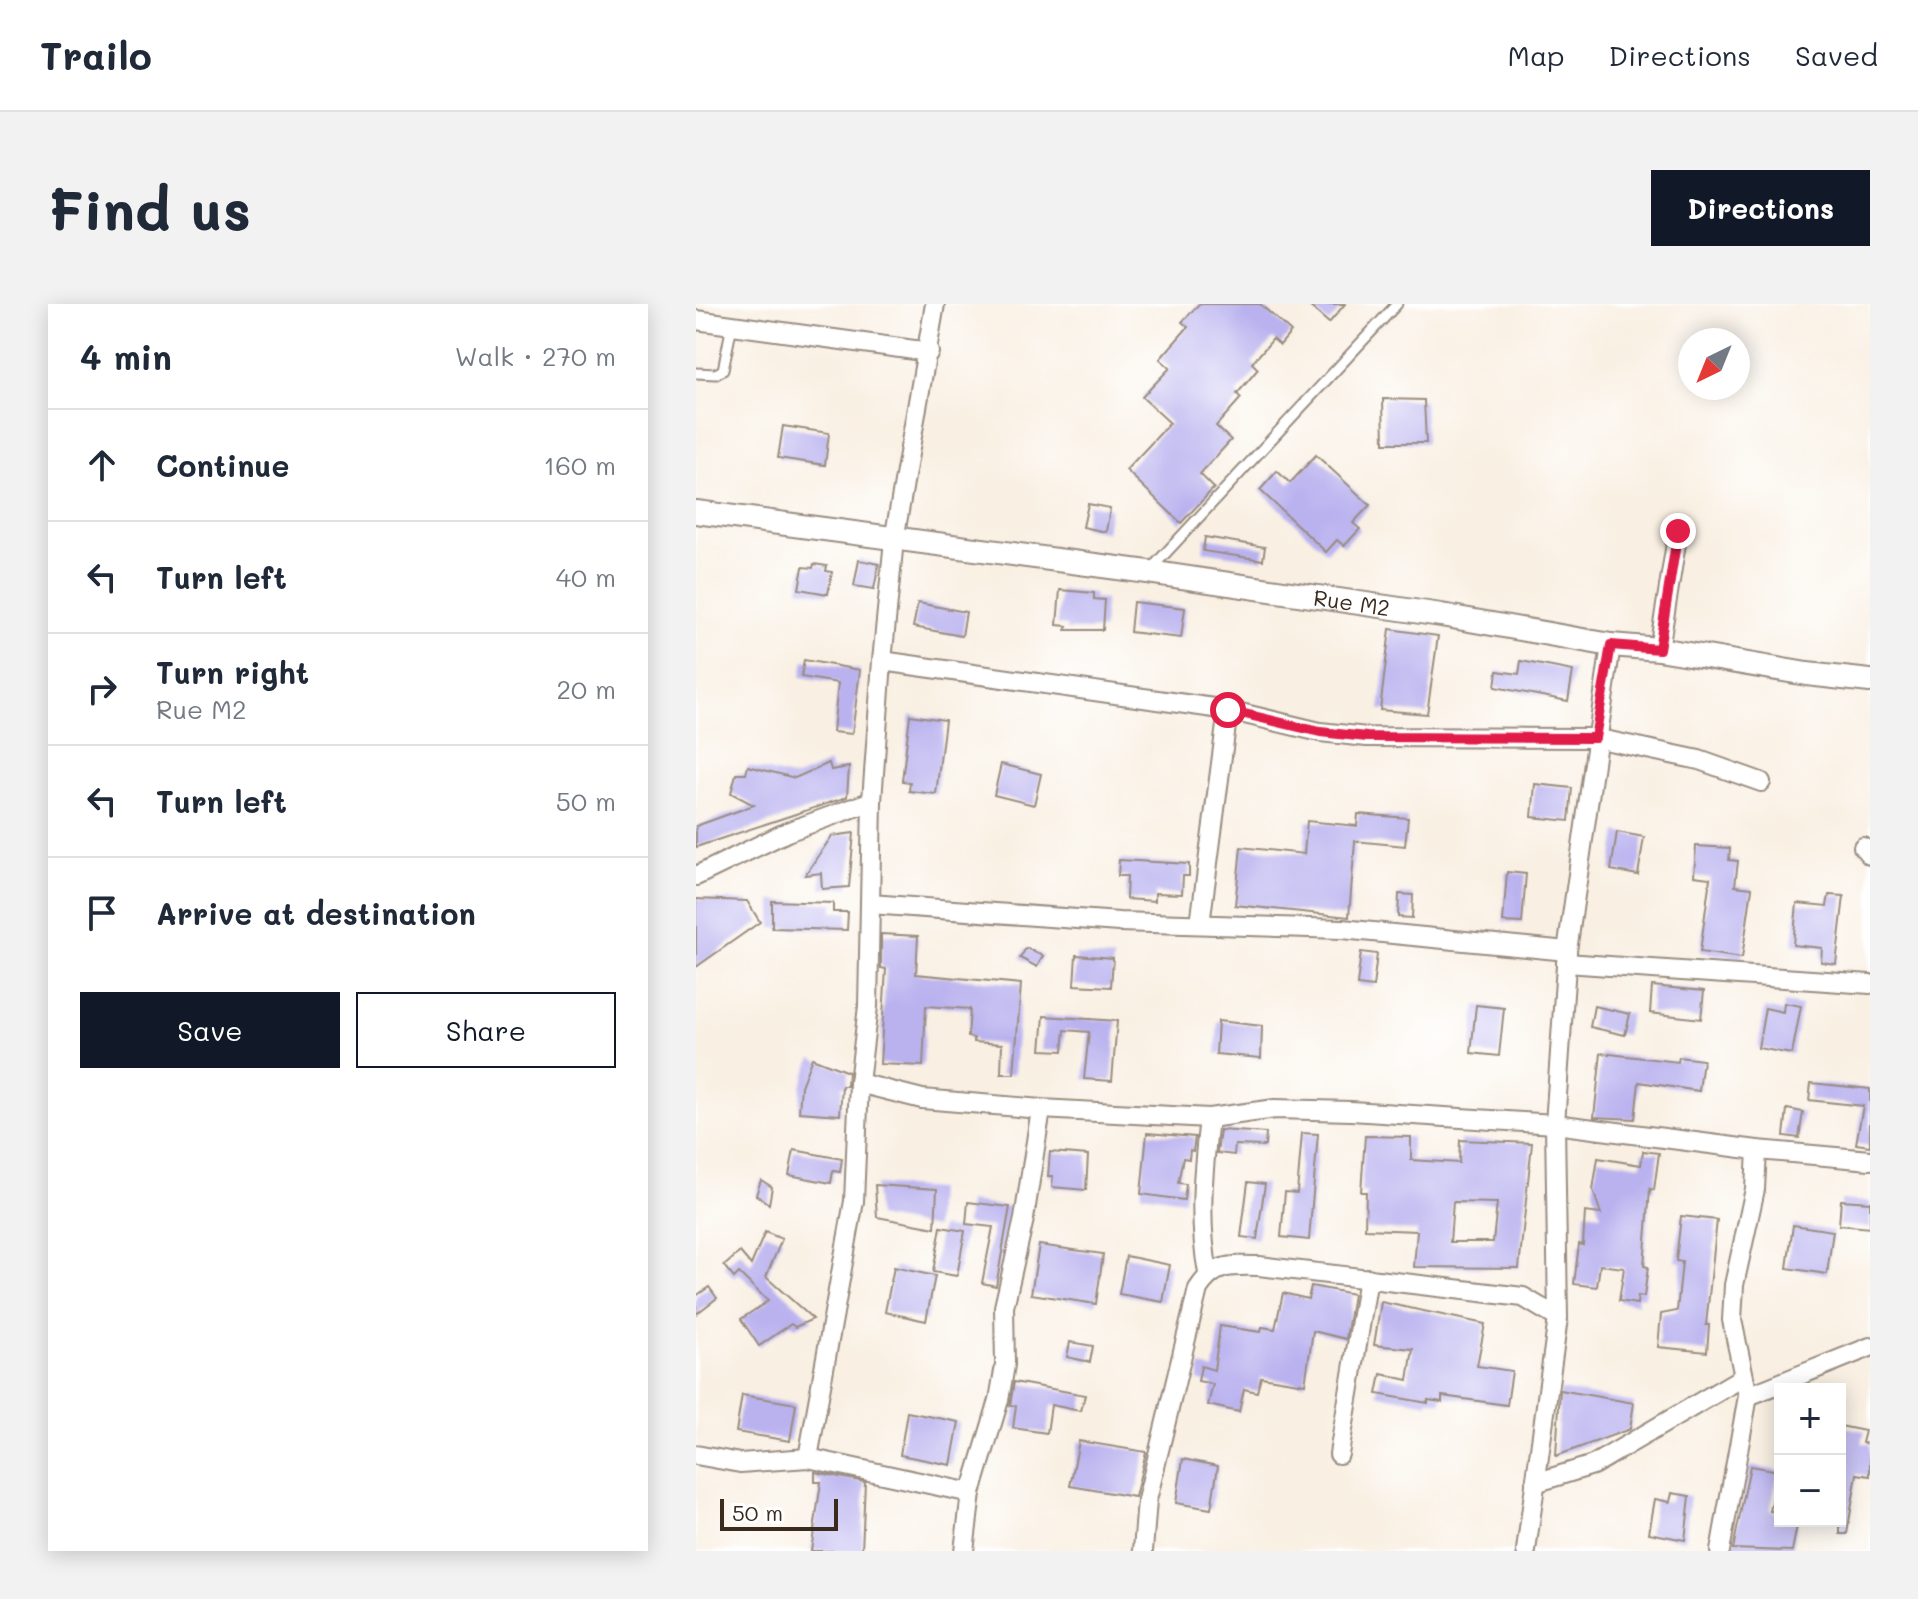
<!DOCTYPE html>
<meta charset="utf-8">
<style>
:root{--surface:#fff;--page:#f2f2f3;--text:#1f2937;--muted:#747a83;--line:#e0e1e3;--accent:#111827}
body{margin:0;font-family:Mali,sans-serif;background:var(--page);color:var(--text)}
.controls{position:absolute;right:24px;bottom:24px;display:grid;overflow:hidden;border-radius:0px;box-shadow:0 4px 20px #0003}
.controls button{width:72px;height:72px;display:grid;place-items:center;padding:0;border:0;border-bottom:2px solid var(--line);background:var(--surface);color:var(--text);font:40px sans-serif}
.compass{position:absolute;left:982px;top:24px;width:72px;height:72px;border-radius:50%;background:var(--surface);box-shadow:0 4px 20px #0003;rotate:223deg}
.scale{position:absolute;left:24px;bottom:20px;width:118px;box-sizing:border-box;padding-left:8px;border:4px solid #3b2a1e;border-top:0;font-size:22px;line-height:28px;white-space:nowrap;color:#3b2a1e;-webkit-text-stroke:6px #fff;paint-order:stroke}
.stop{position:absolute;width:24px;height:24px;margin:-18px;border:6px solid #e11d48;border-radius:50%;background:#fff}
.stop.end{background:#e11d48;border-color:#fff;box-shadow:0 2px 8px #0008}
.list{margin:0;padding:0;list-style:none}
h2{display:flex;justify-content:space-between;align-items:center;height:104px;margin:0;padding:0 32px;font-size:34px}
h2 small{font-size:26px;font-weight:400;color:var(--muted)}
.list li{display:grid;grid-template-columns:52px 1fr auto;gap:24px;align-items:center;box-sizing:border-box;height:112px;padding:0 32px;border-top:2px solid var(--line)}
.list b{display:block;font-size:30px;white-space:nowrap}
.list p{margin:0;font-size:26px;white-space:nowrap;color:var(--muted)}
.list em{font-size:26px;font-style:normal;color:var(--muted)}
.actions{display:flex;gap:16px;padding:24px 32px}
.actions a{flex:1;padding:18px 0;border:2px solid var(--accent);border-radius:0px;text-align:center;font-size:28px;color:var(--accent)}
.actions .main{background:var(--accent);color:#fff}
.icon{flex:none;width:44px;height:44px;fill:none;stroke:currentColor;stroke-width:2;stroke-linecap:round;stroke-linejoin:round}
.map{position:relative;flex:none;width:1174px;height:1247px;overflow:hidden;border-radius:0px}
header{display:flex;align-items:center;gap:48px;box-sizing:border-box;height:112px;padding:0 40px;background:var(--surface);border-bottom:2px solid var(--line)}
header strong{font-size:38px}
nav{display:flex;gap:44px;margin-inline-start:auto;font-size:28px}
.intro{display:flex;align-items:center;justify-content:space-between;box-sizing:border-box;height:192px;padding:0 48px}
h1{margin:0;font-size:56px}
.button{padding:20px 36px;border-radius:0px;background:var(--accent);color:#fff;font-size:28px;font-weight:700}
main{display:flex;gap:48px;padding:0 48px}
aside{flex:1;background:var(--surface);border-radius:0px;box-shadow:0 4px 20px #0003}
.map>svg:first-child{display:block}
.building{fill:#bab2ef;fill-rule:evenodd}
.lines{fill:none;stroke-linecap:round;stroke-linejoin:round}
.service-casing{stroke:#9a8d80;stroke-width:13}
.minor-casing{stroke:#9a8d80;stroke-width:22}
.tertiary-casing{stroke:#9a8d80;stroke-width:26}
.service{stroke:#fff;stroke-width:9}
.minor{stroke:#fff;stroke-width:18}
.tertiary{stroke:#fff;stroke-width:22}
.route{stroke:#e11d48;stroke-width:10}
.labels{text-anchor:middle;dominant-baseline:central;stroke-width:7;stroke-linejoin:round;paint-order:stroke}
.street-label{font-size:22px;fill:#3b2a1e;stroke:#fff}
</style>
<header>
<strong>Trailo</strong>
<nav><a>Map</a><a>Directions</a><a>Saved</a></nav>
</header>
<div class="intro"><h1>Find us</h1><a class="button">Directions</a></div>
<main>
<aside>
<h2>4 min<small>Walk · 270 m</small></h2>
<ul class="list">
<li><svg class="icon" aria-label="ahead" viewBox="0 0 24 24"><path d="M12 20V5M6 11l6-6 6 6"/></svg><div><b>Continue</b></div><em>160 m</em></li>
<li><svg class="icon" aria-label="left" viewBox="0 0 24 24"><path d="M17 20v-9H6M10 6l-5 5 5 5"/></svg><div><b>Turn left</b></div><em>40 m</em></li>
<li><svg class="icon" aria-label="right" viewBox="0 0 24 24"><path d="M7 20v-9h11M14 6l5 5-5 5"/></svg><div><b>Turn right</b><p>Rue M2</p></div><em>20 m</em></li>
<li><svg class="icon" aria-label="left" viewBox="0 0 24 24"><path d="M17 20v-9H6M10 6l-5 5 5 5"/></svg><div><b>Turn left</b></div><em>50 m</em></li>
<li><svg class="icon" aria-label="arrive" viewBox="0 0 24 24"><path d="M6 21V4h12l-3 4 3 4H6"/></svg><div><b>Arrive at destination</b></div></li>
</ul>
<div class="actions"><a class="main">Save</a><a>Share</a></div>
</aside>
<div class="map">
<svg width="1174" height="1247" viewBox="0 0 1174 1247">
<rect width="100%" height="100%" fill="#fff"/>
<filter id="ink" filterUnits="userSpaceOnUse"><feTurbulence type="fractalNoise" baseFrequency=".0125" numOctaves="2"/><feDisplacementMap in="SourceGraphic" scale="16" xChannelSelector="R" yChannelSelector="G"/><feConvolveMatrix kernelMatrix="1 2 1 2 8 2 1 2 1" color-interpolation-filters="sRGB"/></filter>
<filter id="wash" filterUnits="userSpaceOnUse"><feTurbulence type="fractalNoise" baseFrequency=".006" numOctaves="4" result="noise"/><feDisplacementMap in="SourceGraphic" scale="32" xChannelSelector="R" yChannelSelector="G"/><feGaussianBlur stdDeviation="1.8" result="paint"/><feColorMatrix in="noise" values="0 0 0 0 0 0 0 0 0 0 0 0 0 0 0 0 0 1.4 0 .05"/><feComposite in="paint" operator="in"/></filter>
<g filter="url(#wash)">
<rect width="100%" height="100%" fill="#f9f0e3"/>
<g id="blocks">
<g class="building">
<polygon points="503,0 564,0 595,28 584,41 577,35 556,59 562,65 541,90 545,94 520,122 535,136 504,170 518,184 485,219 430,166 474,119 446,93 474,64 464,55 492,23 486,18"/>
<polygon points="611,0 649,0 633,19"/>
<polygon points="687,95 728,96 730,139 688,139"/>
<polygon points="87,122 133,129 129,161 82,154"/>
<polygon points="620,151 674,201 657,219 664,225 648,242 641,236 630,248 564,186 581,167 594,179"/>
<polygon points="392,200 414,204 410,228 387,223"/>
<polygon points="509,233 569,243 567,256 507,247"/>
<polygon points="163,256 183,260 178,285 158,282"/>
<polygon points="118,260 131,262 130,267 136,268 132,290 103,285 107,263 117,264"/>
<polygon points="364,286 398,289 398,295 409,296 407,326 370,326 371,322 361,321"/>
<polygon points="437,298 489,304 485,334 434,328"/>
<polygon points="222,299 270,308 266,332 217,323"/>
<polygon points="694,325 742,332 731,410 684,406"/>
<polygon points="108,356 164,366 156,430 137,428 142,379 105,373"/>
<polygon points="825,357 877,367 872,397 799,383 801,367 823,370"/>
<polygon points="214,411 249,416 240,490 213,487 214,478 206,477"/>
<polygon points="133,459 135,466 153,463 151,493 0,543 0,522 58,501 35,489 40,470 50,470 52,462 99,474"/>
<polygon points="305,460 345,470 338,501 298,491"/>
<polygon points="839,480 876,484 873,517 836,513"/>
<polygon points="662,510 712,514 709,542 659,537 653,613 539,601 545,543 608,550 611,517 661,522"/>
<polygon points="921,528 948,533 942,571 915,566"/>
<polygon points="158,529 153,583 126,585 125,569 109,571 136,532"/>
<polygon points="1000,542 1034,544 1033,556 1042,557 1039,582 1056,584 1046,654 1004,648 1014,574 998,572"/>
<polygon points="423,556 493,560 493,572 487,572 486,590 459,589 459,597 430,595 431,572 422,572"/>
<polygon points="811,568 830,570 826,619 807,618"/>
<polygon points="703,590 717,591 716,614 702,613"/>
<polygon points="1133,591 1148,592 1140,660 1125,658 1126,644 1097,641 1101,599 1131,602"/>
<polygon points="0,595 51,597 64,618 0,663"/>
<polygon points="76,597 137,599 137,608 152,608 151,626 76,624"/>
<polygon points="185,630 222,632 220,670 325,680 318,770 305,770 306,740 278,738 278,734 272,733 274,705 230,702 227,762 184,760 190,665 185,664"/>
<polygon points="330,644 347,652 341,663 324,654"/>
<polygon points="665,648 681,650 677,683 661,681"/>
<polygon points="380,651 417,654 415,683 378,681"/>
<polygon points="956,682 1008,687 1005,715 954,709"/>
<polygon points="1088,699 1105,702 1096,750 1062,744 1069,704 1087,708"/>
<polygon points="780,701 808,704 803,752 775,749"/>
<polygon points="898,702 934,710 929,731 894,723"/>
<polygon points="348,712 421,717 416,777 388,775 393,728 369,726 367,747 345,746"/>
<polygon points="522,717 566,722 565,754 520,750"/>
<polygon points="905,749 982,758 983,753 1007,756 1003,787 943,778 939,815 898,813"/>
<polygon points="116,754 152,768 151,782 146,782 144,811 103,808 105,782"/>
<polygon points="1115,779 1174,785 1174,842 1160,840 1167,802 1113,796"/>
<polygon points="1091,805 1107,808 1103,834 1088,832"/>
<polygon points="524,826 570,829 569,842 539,841 538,851 521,849"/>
<polygon points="451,829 499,833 497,847 494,846 493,855 487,854 482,879 490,880 488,896 445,890"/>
<polygon points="606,829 622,830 613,936 585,933 589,888 601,889"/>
<path d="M669,832L715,833V856L763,859L764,836L836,839L823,964L718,963L721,927L669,925L670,888H665ZM757,898L801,899L797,938H754Z"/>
<polygon points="98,846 146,855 144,868 137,867 135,879 93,871"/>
<polygon points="947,847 963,849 958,886 954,885 948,962 952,963 948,993 942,992 941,1000 923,997 928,964 904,961 901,983 878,980 883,940 887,941 889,908 905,910 897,886 902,854 945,861"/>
<polygon points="354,848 392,851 390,886 356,883 357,872 352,872"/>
<polygon points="65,876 76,883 73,900 60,891"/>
<polygon points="552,878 569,880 561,935 545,933"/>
<polygon points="179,881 241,885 239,924 181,913"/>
<polygon points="1145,896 1174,898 1174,924 1143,921"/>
<polygon points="272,898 314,903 300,982 286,979 297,923 270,920"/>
<polygon points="985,912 1021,916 1010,1021 1013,1021 1011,1048 962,1043 965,1010 981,1007 986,958 980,957"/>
<polygon points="1097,921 1137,927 1131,970 1091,964"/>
<polygon points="245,923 269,927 261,972 237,968"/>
<polygon points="69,928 86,935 70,973 117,1015 99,1023 95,1020 63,1042 45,1015 72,997 43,969 38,974 28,962 44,948 55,961"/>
<polygon points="343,941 407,950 400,1000 335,990"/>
<polygon points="430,952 474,961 467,998 423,990"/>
<polygon points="198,963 239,972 230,1017 189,1008"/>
<polygon points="615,982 657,990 650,1035 617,1027 609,1080 565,1073 561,1088 548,1085 543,1108 512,1101 517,1080 502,1077 505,1062 518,1066 524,1022 565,1028 566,1023 579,1025 587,989 612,995"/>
<polygon points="13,983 21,994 0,1010 0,992"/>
<polygon points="685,998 789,1020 781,1062 816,1067 811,1101 746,1092 746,1098 732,1096 732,1099 681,1090 685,1070 712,1076 717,1045 678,1041"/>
<polygon points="374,1038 397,1042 394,1058 371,1053"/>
<polygon points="318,1078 389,1091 385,1107 355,1101 351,1129 317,1124 320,1102 314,1101"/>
<polygon points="864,1086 938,1099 934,1125 860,1152"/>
<polygon points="46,1091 100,1100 94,1137 40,1128"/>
<polygon points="211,1108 263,1118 255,1161 204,1151"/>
<polygon points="1144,1122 1169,1127 1166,1139 1174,1140 1174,1172 1161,1170 1151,1230 1144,1230"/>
<polygon points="383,1137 450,1148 439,1193 374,1182"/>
<polygon points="487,1155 522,1162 515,1205 480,1199"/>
<polygon points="1054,1162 1083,1167 1074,1207 1084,1208 1084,1217 1102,1217 1096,1247 1037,1245"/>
<polygon points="119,1168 169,1178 166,1247 115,1247 125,1178 119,1178"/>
<polygon points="976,1189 994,1192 989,1236 953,1229 959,1195 974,1198"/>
</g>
</g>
</g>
<g filter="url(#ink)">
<use href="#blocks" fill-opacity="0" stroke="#9a8d80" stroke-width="2"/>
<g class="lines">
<defs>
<g id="service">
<polyline points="0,69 20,70 27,66 36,21"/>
<polyline points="454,266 701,0"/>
</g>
<g id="minor">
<polyline points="0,16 233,48"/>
<polyline points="963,345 982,227"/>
<polyline points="186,357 532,406 624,428 671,433 899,434 1003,456 1065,478"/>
<polyline points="1167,543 1174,551"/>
<polyline points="0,572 91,528 176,497"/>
<polyline points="174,600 423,618 646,625 871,647"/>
<polyline points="504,620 532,406"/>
<polyline points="870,659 1174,680"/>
<polyline points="163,779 226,795 345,805 513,814 579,805 655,807 859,820 1061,846 1174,856"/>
<path d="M512,969C502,916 507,867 513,814"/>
<polyline points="1052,1092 1174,1043"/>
<polyline points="643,1150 672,974"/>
<polyline points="0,1151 44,1159 112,1154 275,1189"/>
<polyline points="112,1154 158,897 163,779 172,702 176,497 186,357 198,236 239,0"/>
<polyline points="839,1179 897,1161 1047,1073"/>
<polyline points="268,1247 275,1189 303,1096 309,1061 308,1003 328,915 345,805"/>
<path d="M447,1247L451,1196L502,985C518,960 534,961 563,962L827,993L862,1014"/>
<polyline points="830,1247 862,1014 859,820 871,647 915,341"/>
<polyline points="1024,1247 1052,1092 1036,1016 1038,981 1059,885 1061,846"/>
</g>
<g id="tertiary">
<path id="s1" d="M0,208L452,268L745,311L915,341L963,345L1111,370L1174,377"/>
</g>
</defs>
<use href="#service" class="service-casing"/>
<use href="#minor" class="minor-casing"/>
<use href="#tertiary" class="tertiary-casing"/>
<use href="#service" class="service"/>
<use href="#minor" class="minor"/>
<use href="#tertiary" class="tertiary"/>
</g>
</g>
<g class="lines" filter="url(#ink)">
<polyline class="route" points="532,406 624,428 671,433 899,434 915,341 963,345 982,227"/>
</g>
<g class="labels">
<g class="street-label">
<text stroke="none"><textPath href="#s1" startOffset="662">Rue M2</textPath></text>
</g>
</g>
</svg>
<div class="controls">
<button>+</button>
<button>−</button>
</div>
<svg class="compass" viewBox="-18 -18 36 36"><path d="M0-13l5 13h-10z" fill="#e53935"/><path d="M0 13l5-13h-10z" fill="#747a83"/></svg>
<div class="scale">50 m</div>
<div class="stop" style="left:532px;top:406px"></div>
<div class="stop end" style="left:982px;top:227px"></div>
</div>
</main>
